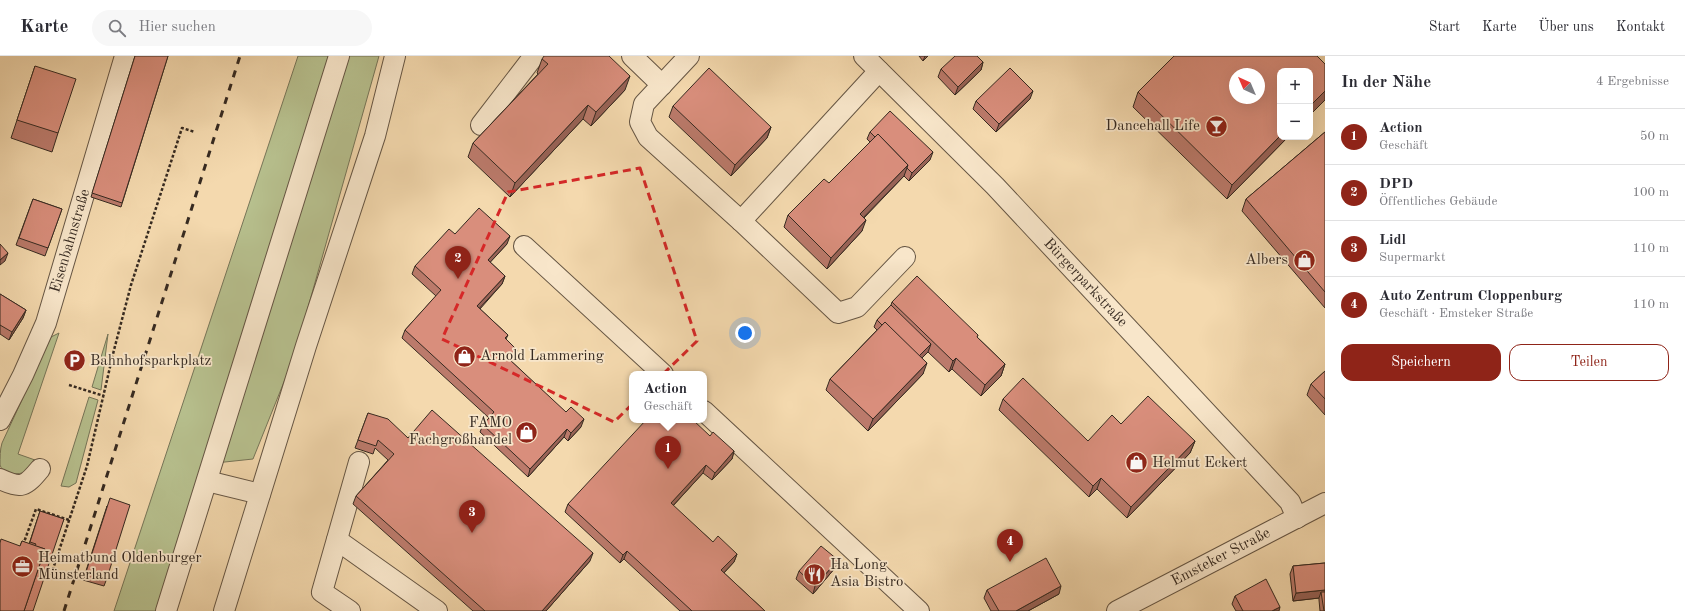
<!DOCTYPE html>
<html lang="de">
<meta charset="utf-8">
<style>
:root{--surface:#fff;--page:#f7f7f7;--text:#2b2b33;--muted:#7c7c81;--line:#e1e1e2;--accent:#8f2418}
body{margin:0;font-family:"Old Standard TT",serif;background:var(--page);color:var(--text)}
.controls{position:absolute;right:12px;top:12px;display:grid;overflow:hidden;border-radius:8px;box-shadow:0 4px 16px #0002}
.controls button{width:36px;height:36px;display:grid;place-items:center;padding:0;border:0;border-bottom:1px solid var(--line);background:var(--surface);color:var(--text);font:20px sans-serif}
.compass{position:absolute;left:1229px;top:12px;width:36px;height:36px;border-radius:50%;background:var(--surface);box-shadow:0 4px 16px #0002;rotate:316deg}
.you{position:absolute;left:745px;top:277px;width:14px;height:14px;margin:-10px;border:3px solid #fff;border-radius:50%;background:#1a73e8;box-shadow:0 0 0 6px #1a73e833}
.badge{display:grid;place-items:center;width:26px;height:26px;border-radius:50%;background:var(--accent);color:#fff;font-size:13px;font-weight:700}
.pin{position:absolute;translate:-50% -33px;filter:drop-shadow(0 1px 2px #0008)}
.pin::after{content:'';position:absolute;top:21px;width:14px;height:12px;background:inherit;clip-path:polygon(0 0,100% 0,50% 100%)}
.popup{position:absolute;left:629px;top:315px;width:78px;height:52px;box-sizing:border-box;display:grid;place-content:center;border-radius:8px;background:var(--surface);filter:drop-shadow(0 1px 3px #0005);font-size:13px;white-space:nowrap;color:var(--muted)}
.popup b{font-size:15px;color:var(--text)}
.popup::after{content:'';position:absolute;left:50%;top:100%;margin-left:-8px;border:8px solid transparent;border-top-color:var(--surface)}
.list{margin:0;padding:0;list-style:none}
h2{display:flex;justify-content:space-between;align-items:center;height:52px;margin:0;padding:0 16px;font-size:17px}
h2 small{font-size:13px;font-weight:400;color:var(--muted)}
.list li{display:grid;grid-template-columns:26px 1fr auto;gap:12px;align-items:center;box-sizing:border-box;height:56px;padding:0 16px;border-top:1px solid var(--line)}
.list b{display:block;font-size:15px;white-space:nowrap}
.list p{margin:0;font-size:13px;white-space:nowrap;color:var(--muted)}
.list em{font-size:13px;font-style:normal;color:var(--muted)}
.actions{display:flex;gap:8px;padding:12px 16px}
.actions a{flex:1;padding:9px 0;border:1px solid var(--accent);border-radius:12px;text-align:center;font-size:14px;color:var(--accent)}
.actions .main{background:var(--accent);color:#fff}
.icon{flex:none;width:22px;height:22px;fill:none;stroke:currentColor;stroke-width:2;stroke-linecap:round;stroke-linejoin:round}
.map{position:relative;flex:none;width:1325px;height:555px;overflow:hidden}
header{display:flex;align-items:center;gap:24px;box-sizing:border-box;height:56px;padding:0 20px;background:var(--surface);border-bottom:1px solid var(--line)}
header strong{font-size:19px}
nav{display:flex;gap:22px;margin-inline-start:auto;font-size:14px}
.search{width:280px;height:36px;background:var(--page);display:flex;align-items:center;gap:10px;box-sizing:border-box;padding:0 14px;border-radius:22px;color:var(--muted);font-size:15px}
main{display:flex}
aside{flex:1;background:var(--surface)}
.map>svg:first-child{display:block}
.green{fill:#b7c08e;stroke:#767558}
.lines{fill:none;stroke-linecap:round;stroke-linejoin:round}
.minor-casing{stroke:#665644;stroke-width:22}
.path{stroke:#362a21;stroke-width:2.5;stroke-dasharray:3 2;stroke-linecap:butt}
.minor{stroke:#f8e6ca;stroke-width:20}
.rail{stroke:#362a21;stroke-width:3;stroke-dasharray:7 7;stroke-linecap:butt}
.wall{fill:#bb7a6b;stroke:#362a21;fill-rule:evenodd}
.shaded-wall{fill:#986357;stroke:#362a21}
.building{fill:#d98e7c;stroke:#362a21;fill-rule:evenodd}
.marked{fill:none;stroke:#d62828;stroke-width:3;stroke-dasharray:8 5;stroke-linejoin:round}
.labels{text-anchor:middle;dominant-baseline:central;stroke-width:3.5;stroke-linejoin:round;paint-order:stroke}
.poi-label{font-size:15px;fill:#362a21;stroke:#f8e6ca;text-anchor:start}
.street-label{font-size:15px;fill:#362a21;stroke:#f8e6ca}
</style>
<header>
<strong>Karte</strong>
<div class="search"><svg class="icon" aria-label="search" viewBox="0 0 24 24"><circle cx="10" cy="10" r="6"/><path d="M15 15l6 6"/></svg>Hier suchen</div>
<nav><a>Start</a><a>Karte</a><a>Über uns</a><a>Kontakt</a></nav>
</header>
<main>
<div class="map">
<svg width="1325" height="555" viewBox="0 0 1325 555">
<rect width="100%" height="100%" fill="#f4d9ae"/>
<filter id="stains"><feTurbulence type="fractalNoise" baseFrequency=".005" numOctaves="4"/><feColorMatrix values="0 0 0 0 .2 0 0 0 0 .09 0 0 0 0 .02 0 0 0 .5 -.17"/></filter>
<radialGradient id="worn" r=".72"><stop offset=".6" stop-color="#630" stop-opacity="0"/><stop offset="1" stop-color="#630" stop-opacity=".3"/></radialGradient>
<g class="green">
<polygon points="298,0 379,0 294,301 253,403 206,408 158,555 114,555"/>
<path d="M59,277L18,398L35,404C32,409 28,415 22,417C15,419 2,417 0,409C0,402 0,393 2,387L51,281Z"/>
<polygon points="108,278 101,334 92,331"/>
<polygon points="89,341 98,344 76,427 69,431 61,430"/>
</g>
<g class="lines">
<defs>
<g id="minor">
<polyline points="632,0 662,29"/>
<polyline points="689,0 644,48 640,66 648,81 741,165"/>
<path id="s1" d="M864,0L995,130L1290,446L1297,462"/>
<polyline points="879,15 741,165 838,257 857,251 905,201"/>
<polyline points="481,69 534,0"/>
<polyline points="524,190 663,318"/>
<polyline points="704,355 919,555"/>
<path id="s2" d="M0,364L23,319L46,267L125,0"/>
<path d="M0,423C22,433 25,431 40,413"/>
<polyline points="207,425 260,438"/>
<polyline points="337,484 437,555"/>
<polyline points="166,555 339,0"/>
<polyline points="224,555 306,290 375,80 395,0"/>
<polyline points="350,555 322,536 359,406"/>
<path id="s3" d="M1117,555L1325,447"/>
</g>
</defs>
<use href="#minor" class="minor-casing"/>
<g class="path">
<polyline points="69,329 104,340"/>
<polyline points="23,489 36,453 69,464"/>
<polyline points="51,519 87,410 114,294 131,229 182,72 195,76"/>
</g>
<use href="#minor" class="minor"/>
<polyline class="rail" points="64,555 240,0"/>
</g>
<g class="wall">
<polygon points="135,0 168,0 121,151 91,141"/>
<polygon points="919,0 928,0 923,5"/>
<path d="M1174,0H1317L1325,8V44L1310,59V15H1280V81H1288L1227,143L1133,51L1138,36ZM1235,18H1259V42H1235Z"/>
<polygon points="542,3 625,34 591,70 583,63 510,141 468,101 473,87 538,18 537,17"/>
<polygon points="983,6 981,14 955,39 938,21 941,13"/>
<polygon points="35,10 58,77 52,96 11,82"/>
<polygon points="1030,43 996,76 973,53 976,45"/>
<polygon points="673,50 771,71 767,82 731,120 669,61"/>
<polygon points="870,76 930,104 909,125 904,120 864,162 862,175 827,213 784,171 788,159 829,127 870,86 867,83"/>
<polygon points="1325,76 1325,252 1242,155 1246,143"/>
<polygon points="33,143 62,153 45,200 16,189"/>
<polygon points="455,178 507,188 490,206 505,220 502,228 480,253 508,279 506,283 515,302 511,305 581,371 568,385 564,381 528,421 480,376 483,369 489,362 402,282 405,274 436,240 412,218 415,210"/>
<polygon points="0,238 26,254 23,262 9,284 0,278"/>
<polygon points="892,246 978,279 977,281 1005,308 1001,320 981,340 952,313 949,316 928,296 922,302 923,318 868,375 826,334 830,323 877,274 874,271 877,264 891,249"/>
<polygon points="1325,315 1325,359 1307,339 1311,328"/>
<polygon points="1003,343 1088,385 1121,368 1195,385 1190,397 1127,462 1097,433 1089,441 999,354"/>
<polygon points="368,357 408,382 590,505 546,555 473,555 353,448 356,440 388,404 375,392 373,398 355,392"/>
<polygon points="710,380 734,395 732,403 712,424 703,417 673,450 713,486 737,498 734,506 724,517 765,555 680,555 624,503 620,507 565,456 568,448"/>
<polygon points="107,450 107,522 104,530 83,524"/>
<polygon points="40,455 64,463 24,555 20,490 22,485 29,488"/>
<polygon points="838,504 835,512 813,538 796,523 799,515"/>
<polygon points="1325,507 1325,555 1320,555 1319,544 1319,542 1293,545 1290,518 1293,510"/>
<polygon points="987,534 1059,538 1028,555 991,555 984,542"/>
<polygon points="1235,540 1279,555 1236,555 1232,548"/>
</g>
<g class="shaded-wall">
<polygon points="925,0 928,0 923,5"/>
<polygon points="983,6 981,14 955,39 958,31"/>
<polygon points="630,20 625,34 591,70 596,56"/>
<polygon points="1033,35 1030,43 996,76 999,68"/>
<polygon points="1325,35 1325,44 1310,59 1310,50"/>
<polygon points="588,49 583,63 510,141 515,127"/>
<polygon points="771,71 767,82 731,120 735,109"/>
<polygon points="1280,80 1280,81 1288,81 1227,143 1232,129"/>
<polygon points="933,96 930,104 909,125 912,117"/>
<polygon points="908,109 904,120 856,169 860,158"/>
<polygon points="866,164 862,175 827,213 831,202"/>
<polygon points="510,180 507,188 485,212 488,204"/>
<polygon points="8,197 5,205 0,209 0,204"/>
<polygon points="505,220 502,228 474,258 477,250"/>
<polygon points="26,254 23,262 9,284 12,276"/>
<polygon points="931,288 928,296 914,310 917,302"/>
<polygon points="517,294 515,302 506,311 509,303"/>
<polygon points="956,302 952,313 949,316 953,305"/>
<polygon points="927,307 923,318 868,375 873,363"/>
<polygon points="1005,308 1001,320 981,340 985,329"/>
<polygon points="584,363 581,371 568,385 571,377"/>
<polygon points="567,373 564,381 528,421 530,413"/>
<polygon points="1195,385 1190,397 1127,462 1131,451"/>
<polygon points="734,395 732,403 712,424 715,417"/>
<polygon points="706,409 703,417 668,455 671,447"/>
<polygon points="1101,422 1097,433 1089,441 1093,430"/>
<polygon points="627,495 624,503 620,507 623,499"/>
<polygon points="593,497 590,505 546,555 542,555"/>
<polygon points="737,498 734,506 719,522 721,514"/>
<polygon points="838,504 835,512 813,538 815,530"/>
<polygon points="1061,530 1059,538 1028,555 1016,555"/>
<polygon points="1325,534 1325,542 1321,536 1319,542 1293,545 1296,537"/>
<polygon points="1280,551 1279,555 1272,555"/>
</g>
<g class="building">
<polygon points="135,0 168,0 122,147 92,137"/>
<polygon points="544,0 609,0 630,20 596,56 588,49 515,127 473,87 548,8 542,3"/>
<polygon points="955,0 977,0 983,6 958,31 941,13"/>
<path d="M1174,0H1317L1325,8V35L1310,50V15H1280V80L1232,129L1138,36ZM1235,18H1259V42H1235Z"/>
<polygon points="35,10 76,23 58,77 17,64"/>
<polygon points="709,12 771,71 735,109 673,50"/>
<polygon points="1010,12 1033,35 999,68 976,45"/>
<polygon points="890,55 933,96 912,117 907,112 908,109 878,78 875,81 870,76"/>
<polygon points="1325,76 1325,236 1246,143"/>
<polygon points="878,78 908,109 860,158 866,164 831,202 788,159 824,123 829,127"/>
<polygon points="33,143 62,153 48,192 19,182"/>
<polygon points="479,152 510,180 488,204 505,220 477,250 508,279 505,282 517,294 509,303 566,356 571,351 584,363 571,377 567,373 530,413 483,369 494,356 405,274 441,234 415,210 449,173 455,178"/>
<polygon points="0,188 8,197 0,204"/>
<polygon points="917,220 978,279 977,281 1005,308 985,329 956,302 953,305 892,246"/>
<polygon points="0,238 26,254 12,276 0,269 0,270"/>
<polygon points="891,249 931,288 919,300 885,266 882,269 877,264"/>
<polygon points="885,266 927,307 873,363 830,323"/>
<polygon points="1325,315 1325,343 1311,328"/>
<polygon points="1023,322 1088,385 1112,359 1121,368 1148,340 1195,385 1131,451 1101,422 1093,430 1003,343"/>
<polygon points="432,354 593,497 542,555 485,555 356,440 394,398 378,384 376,390 358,384 368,357 388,363 408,382"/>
<polygon points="646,364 693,364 710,380 713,376 734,395 715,417 706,409 671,447 713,486 718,480 737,498 721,514 765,555 692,555 627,495 623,499 568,448"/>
<polygon points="110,442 130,449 107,522 86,516"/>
<polygon points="40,455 64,463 33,555 24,555 45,493 35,490 36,488 30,486"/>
<polygon points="1,483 20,490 22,485 45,493 24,555 0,555 0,487"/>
<polygon points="821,490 838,504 815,530 799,515"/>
<polygon points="1046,502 1061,530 1016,555 999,555 987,534"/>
<polygon points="1325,507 1325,534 1296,537 1293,510"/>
<polygon points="1266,523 1280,551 1272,555 1243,555 1235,540"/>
<polygon points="1321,536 1325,536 1325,555 1324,555"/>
</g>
<path class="marked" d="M640,112L697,285L614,366L442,283L508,136Z"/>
<defs>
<symbol id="bar-disc" viewBox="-11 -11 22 22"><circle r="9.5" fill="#8f2418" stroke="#f8e6ca"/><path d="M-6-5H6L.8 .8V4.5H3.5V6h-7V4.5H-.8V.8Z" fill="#fff"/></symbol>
<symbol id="shop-disc" viewBox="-11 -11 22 22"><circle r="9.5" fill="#8f2418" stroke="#f8e6ca"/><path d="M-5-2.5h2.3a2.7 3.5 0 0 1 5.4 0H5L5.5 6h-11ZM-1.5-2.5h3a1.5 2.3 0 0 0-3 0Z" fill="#fff"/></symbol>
<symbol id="parking-disc" viewBox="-11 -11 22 22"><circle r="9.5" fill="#8f2418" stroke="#f8e6ca"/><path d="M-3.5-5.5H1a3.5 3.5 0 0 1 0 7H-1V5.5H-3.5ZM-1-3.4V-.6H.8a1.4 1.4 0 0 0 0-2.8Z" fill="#fff"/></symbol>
<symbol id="office-disc" viewBox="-11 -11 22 22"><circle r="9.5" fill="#8f2418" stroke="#f8e6ca"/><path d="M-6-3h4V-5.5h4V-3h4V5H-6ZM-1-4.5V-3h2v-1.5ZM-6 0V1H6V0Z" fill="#fff"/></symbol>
<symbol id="restaurant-disc" viewBox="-11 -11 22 22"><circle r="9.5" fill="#8f2418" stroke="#f8e6ca"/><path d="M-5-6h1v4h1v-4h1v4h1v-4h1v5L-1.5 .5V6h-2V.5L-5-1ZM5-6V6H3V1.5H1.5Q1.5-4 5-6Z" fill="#fff"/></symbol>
</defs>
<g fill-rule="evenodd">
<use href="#bar-disc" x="1204" y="58" width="25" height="25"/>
<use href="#shop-disc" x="1292" y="192" width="25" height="25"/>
<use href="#shop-disc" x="452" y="288" width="25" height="25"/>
<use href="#parking-disc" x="62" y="292" width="25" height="25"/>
<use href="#shop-disc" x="514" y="364" width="25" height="25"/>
<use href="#shop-disc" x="1124" y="394" width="25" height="25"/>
<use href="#office-disc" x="10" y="498" width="25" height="25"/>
<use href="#restaurant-disc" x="802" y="506" width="25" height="25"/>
</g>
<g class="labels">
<g class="poi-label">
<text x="1200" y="70" text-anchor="end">Dancehall Life</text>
<text x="1288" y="204" text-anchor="end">Albers</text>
<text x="480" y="300">Arnold Lammering</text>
<text x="90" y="305">Bahnhofsparkplatz</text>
<text x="512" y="367" text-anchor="end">FAMO<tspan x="512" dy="17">Fachgroßhandel</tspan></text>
<text x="1152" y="407">Helmut Eckert</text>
<text x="38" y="502">Heimatbund Oldenburger<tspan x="38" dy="17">Münsterland</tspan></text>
<text x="830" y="509">Ha Long<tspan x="830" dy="17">Asia Bistro</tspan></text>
</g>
<g class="street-label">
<text stroke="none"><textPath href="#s2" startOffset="193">Eisenbahnstraße</textPath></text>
<text stroke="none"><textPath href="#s1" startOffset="317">Bürgerparkstraße</textPath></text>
<text stroke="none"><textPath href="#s3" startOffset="117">Emsteker Straße</textPath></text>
</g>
</g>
<rect width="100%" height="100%" filter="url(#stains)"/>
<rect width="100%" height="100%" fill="url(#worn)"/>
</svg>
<div class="controls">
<button>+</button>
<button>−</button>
</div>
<svg class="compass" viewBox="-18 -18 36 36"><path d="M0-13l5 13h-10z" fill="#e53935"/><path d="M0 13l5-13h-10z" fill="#7c7c81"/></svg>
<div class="you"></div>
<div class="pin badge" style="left:668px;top:413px">1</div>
<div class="popup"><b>Action</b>Geschäft</div>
<div class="pin badge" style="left:458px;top:223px">2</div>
<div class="pin badge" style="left:472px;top:477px">3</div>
<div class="pin badge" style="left:1010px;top:506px">4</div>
</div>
<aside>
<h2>In der Nähe<small>4 Ergebnisse</small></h2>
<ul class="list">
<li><span class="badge">1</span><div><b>Action</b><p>Geschäft</p></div><em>50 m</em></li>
<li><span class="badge">2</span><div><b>DPD</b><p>Öffentliches Gebäude</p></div><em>100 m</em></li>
<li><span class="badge">3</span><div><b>Lidl</b><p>Supermarkt</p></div><em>110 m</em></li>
<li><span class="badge">4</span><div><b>Auto Zentrum Cloppenburg</b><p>Geschäft · Emsteker Straße</p></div><em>110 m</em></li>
</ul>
<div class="actions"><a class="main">Speichern</a><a>Teilen</a></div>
</aside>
</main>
